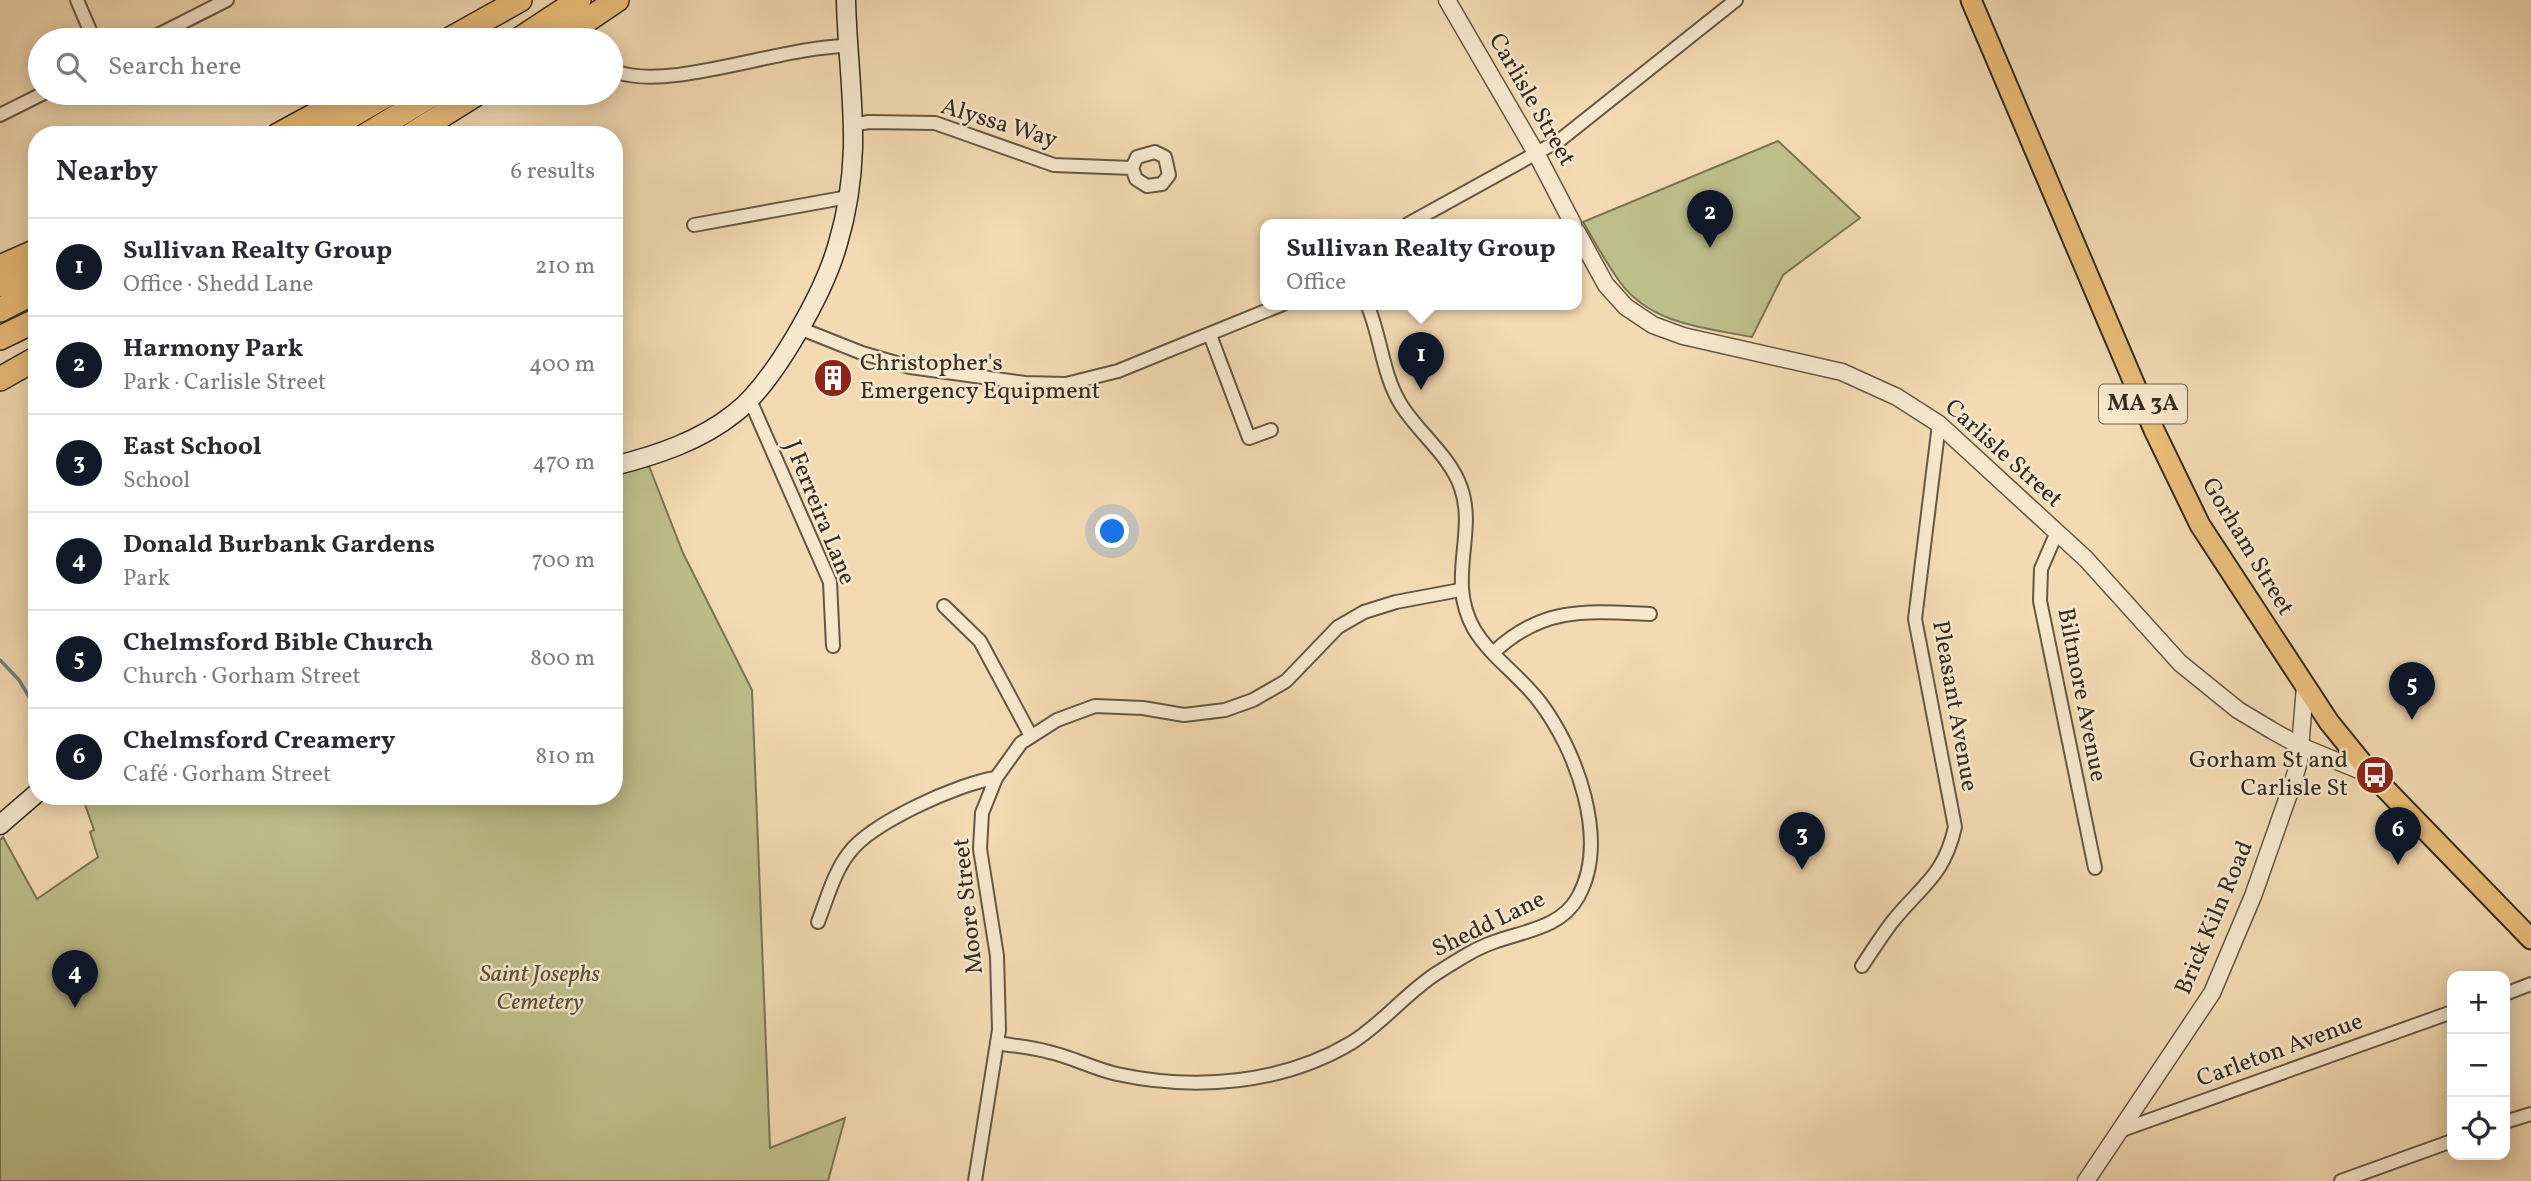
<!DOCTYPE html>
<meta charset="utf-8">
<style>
:root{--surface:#fff;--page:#f7f7f7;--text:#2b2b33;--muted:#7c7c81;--line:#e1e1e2;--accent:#111827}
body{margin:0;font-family:Vollkorn,serif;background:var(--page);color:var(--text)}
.controls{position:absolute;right:21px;bottom:21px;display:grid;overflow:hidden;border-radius:14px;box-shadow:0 4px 18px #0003}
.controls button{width:63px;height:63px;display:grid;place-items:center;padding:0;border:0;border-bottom:2px solid var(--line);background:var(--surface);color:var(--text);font:35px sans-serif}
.you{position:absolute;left:1113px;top:532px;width:24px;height:24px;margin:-18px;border:5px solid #fff;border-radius:50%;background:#1a73e8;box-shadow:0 0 0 10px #1a73e833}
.badge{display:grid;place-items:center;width:46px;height:46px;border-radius:50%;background:var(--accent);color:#fff;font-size:23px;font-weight:700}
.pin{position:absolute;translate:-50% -58px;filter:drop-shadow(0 2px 4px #0008)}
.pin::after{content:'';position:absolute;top:37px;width:24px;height:21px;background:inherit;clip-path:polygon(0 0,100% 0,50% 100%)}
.popup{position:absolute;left:1260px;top:219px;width:322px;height:91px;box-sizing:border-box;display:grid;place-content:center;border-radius:14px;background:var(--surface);filter:drop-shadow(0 2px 5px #0005);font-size:23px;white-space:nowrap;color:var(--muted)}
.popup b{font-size:26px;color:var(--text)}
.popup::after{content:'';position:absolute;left:50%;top:100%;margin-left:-14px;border:14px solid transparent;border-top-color:var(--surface)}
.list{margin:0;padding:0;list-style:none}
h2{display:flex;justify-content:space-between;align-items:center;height:91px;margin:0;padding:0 28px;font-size:30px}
h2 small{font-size:23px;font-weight:400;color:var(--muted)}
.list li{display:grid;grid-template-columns:46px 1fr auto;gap:21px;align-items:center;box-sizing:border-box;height:98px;padding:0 28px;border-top:2px solid var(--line)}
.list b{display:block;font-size:26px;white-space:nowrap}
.list p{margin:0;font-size:23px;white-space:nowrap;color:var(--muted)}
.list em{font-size:23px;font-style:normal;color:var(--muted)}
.icon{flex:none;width:38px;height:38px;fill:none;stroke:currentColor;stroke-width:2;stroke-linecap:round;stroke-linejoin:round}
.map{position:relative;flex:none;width:2531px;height:1181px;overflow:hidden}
.search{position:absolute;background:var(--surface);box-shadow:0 4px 18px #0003;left:28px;top:28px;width:595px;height:77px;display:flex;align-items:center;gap:18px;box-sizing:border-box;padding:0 24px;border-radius:38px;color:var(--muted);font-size:26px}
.panel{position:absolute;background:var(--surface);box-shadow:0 4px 18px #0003;left:28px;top:126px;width:595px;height:679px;border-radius:28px}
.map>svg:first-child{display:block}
.green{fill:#bebe8a;stroke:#797556;stroke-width:2}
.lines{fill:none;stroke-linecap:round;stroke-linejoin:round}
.stream{stroke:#728177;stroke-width:3.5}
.minor-casing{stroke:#645845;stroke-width:16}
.tertiary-casing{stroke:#645845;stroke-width:19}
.secondary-casing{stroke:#342c21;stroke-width:21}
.primary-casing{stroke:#342c21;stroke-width:23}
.motorway-casing{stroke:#342c21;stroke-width:26}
.minor{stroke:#f7e7cd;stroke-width:12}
.tertiary{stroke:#f7e7cd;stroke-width:16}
.secondary{stroke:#f7e7cd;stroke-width:18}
.primary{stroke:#eabd79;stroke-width:19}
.motorway{stroke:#eabd79;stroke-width:23}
.labels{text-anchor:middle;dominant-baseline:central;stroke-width:5;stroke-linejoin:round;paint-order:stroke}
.shield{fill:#f7e7cd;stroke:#6e6455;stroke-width:2}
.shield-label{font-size:23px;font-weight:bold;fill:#342c21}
.street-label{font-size:24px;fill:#342c21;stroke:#f7e7cd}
.poi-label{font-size:24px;fill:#342c21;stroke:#f7e7cd;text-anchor:start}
.park-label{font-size:24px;font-style:italic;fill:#56503b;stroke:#f7e7cd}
</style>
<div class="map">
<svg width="2531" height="1181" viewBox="0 0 2531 1181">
<rect width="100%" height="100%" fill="#f3dab2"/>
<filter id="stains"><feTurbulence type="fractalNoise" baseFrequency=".00286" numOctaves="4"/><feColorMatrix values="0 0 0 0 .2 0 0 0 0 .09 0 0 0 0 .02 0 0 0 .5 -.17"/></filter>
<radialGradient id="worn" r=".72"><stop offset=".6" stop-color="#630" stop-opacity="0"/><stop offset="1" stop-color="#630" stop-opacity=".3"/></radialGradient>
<g class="green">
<path d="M1778,141L1860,218L1783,275L1752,337C1705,328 1650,324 1620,282C1606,263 1595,242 1583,222Z"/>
<polygon points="649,466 683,553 752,690 770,1148 845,1118 828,1181 0,1181 0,840 3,837 37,899 98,857 90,832 94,830 82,796 614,796 614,474"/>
</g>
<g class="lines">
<polyline class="stream" points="0,660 19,680 37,710"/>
<defs>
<g id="minor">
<polyline points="77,0 94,40"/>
<polyline points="148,40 227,0"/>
<path d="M617,72C672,91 782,46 848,46"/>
<polyline points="0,115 44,93"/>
<polyline points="852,125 869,122 935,123 1054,165 1132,168 1137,157 1155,152 1165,157 1169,175 1162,184 1147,186 1136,179 1132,168"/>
<polyline points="1408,224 1560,140 1736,0"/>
<polyline points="694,225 848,197"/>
<polyline points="799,328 862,353 910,367 1025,383 1066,384 1118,371 1283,304"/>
<polyline points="1210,335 1249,438 1271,430"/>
<polyline points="750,400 830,582 833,646"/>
<polyline points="2057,532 2041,569 2040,601 2095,868"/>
<polyline points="944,606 980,641 1031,736"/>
<path d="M1494,652C1543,606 1587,611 1650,614"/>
<path d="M818,922C827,899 834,872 849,853C871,823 959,783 996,778"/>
<path d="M1862,966C1872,951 1882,935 1893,921C1922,885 1944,876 1955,827L1915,619L1939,424"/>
<polyline points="2505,994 2531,984"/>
<path d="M997,1043C1014,1046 1032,1047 1049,1052C1072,1057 1094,1069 1117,1074C1195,1091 1282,1084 1351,1043C1382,1024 1406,993 1437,973C1456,961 1474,949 1494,942C1524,931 1561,928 1578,897C1610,840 1576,749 1539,701C1520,676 1490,656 1474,629C1446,580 1477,534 1461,488C1450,455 1417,432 1400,403C1382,373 1381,336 1367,304"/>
<polyline points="2505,1122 2531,1114"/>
<polyline points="2122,1130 2452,1012"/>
<polyline points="975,1181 999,1030 997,956 980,849 982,813 996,778 1021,743 1057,720 1095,706 1143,708 1184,715 1225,710 1253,700 1286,681 1338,627 1364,612 1396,602 1460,590"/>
<polyline points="2341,1181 2452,1141"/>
</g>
<g id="tertiary">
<polyline points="1447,0 1536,153 1573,224"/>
<polyline points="1577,232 1606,285 1626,307 1653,325 1683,336 1842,372 1897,397 1939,424 2086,559 2180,663 2238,710 2273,731 2300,746 2371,775"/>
<polyline points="2086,1181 2212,993 2253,896 2291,788 2299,762 2305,686"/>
</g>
<g id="secondary">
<path d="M614,466C657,455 700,441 735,413C774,383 825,291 838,243C847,213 852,180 853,148C854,99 847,49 846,0"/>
<polyline points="0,825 37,793"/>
</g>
<polyline id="primary" points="1971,0 2154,430 2200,525 2329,722 2372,775 2531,939"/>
<g id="motorway">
<polyline points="448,40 520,0"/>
<polyline points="518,40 579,0"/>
<polyline points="558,40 617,0"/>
<polyline points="278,135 355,93"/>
<polyline points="318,135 390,93"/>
<polyline points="366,135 435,93"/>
<polyline points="411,135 478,93"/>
<polyline points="0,267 34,252"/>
<polyline points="0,285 37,266"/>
<polyline points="0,310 37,291"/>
<polyline points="0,338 37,320"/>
<polyline points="0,379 37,358"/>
</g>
</defs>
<use href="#minor" class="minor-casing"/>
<use href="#tertiary" class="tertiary-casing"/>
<use href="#secondary" class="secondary-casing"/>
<use href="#primary" class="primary-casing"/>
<use href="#motorway" class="motorway-casing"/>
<use href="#minor" class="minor"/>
<use href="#tertiary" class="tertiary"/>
<use href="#secondary" class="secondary"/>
<use href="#primary" class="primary"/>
<use href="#motorway" class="motorway"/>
</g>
<defs>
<symbol id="building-disc" viewBox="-11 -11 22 22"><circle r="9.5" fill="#8f2418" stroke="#f7e7cd"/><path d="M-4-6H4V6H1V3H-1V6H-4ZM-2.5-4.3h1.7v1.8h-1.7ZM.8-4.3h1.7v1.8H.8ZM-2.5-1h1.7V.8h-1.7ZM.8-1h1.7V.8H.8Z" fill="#fff"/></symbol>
<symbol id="bus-disc" viewBox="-11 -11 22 22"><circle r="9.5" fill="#8f2418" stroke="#f7e7cd"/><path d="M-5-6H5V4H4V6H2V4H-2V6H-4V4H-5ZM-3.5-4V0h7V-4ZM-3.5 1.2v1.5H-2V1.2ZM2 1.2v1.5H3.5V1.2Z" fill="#fff"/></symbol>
</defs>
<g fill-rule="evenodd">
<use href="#building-disc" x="811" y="356" width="44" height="44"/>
<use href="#bus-disc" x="2353" y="753" width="44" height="44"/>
</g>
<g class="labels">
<rect class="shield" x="2099" y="384.5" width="88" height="39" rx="5"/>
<g class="shield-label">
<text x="2143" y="404">MA 3A</text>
</g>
<g class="street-label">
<text transform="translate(1531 100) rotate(60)">Carlisle Street</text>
<text transform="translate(999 124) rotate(17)">Alyssa Way</text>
<text transform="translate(2003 454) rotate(42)">Carlisle Street</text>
<text transform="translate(819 513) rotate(68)">J Ferreira Lane</text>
<text transform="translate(2247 547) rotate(59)">Gorham Street</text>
<text transform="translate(2081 695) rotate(79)">Biltmore Avenue</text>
<text transform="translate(1954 706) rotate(80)">Pleasant Avenue</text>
<text transform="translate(969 906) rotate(-96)">Moore Street</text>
<text transform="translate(2215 918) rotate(-67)">Brick Kiln Road</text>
<text transform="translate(1489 925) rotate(-26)">Shedd Lane</text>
<text transform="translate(2280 1051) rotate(-20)">Carleton Avenue</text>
</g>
<g class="poi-label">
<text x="860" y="364">Christopher's<tspan x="860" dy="28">Emergency Equipment</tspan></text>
<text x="2348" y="761" text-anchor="end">Gorham St and<tspan x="2348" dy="28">Carlisle St</tspan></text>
</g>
<g class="park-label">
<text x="540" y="975">Saint Josephs<tspan x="540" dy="28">Cemetery</tspan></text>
</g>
</g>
<rect width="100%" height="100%" filter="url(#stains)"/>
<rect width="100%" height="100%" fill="url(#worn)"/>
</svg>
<div class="controls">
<button>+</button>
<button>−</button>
<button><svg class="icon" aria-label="locate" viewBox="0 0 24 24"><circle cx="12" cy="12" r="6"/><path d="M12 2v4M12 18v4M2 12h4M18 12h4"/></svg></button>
</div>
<div class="you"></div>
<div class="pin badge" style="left:1421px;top:390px">1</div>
<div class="popup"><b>Sullivan Realty Group</b>Office</div>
<div class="pin badge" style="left:1710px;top:248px">2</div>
<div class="pin badge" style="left:1802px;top:870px">3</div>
<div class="pin badge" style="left:75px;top:1008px">4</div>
<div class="pin badge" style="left:2412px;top:720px">5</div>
<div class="pin badge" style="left:2398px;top:865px">6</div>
<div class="search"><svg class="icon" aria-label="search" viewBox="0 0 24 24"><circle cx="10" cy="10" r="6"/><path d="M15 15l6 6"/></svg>Search here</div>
<section class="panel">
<h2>Nearby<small>6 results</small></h2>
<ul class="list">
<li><span class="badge">1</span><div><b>Sullivan Realty Group</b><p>Office · Shedd Lane</p></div><em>210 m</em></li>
<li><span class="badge">2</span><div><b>Harmony Park</b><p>Park · Carlisle Street</p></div><em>400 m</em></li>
<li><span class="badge">3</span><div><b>East School</b><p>School</p></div><em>470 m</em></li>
<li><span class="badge">4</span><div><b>Donald Burbank Gardens</b><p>Park</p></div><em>700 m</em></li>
<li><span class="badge">5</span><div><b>Chelmsford Bible Church</b><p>Church · Gorham Street</p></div><em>800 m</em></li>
<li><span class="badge">6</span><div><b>Chelmsford Creamery</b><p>Café · Gorham Street</p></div><em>810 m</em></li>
</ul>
</section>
</div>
